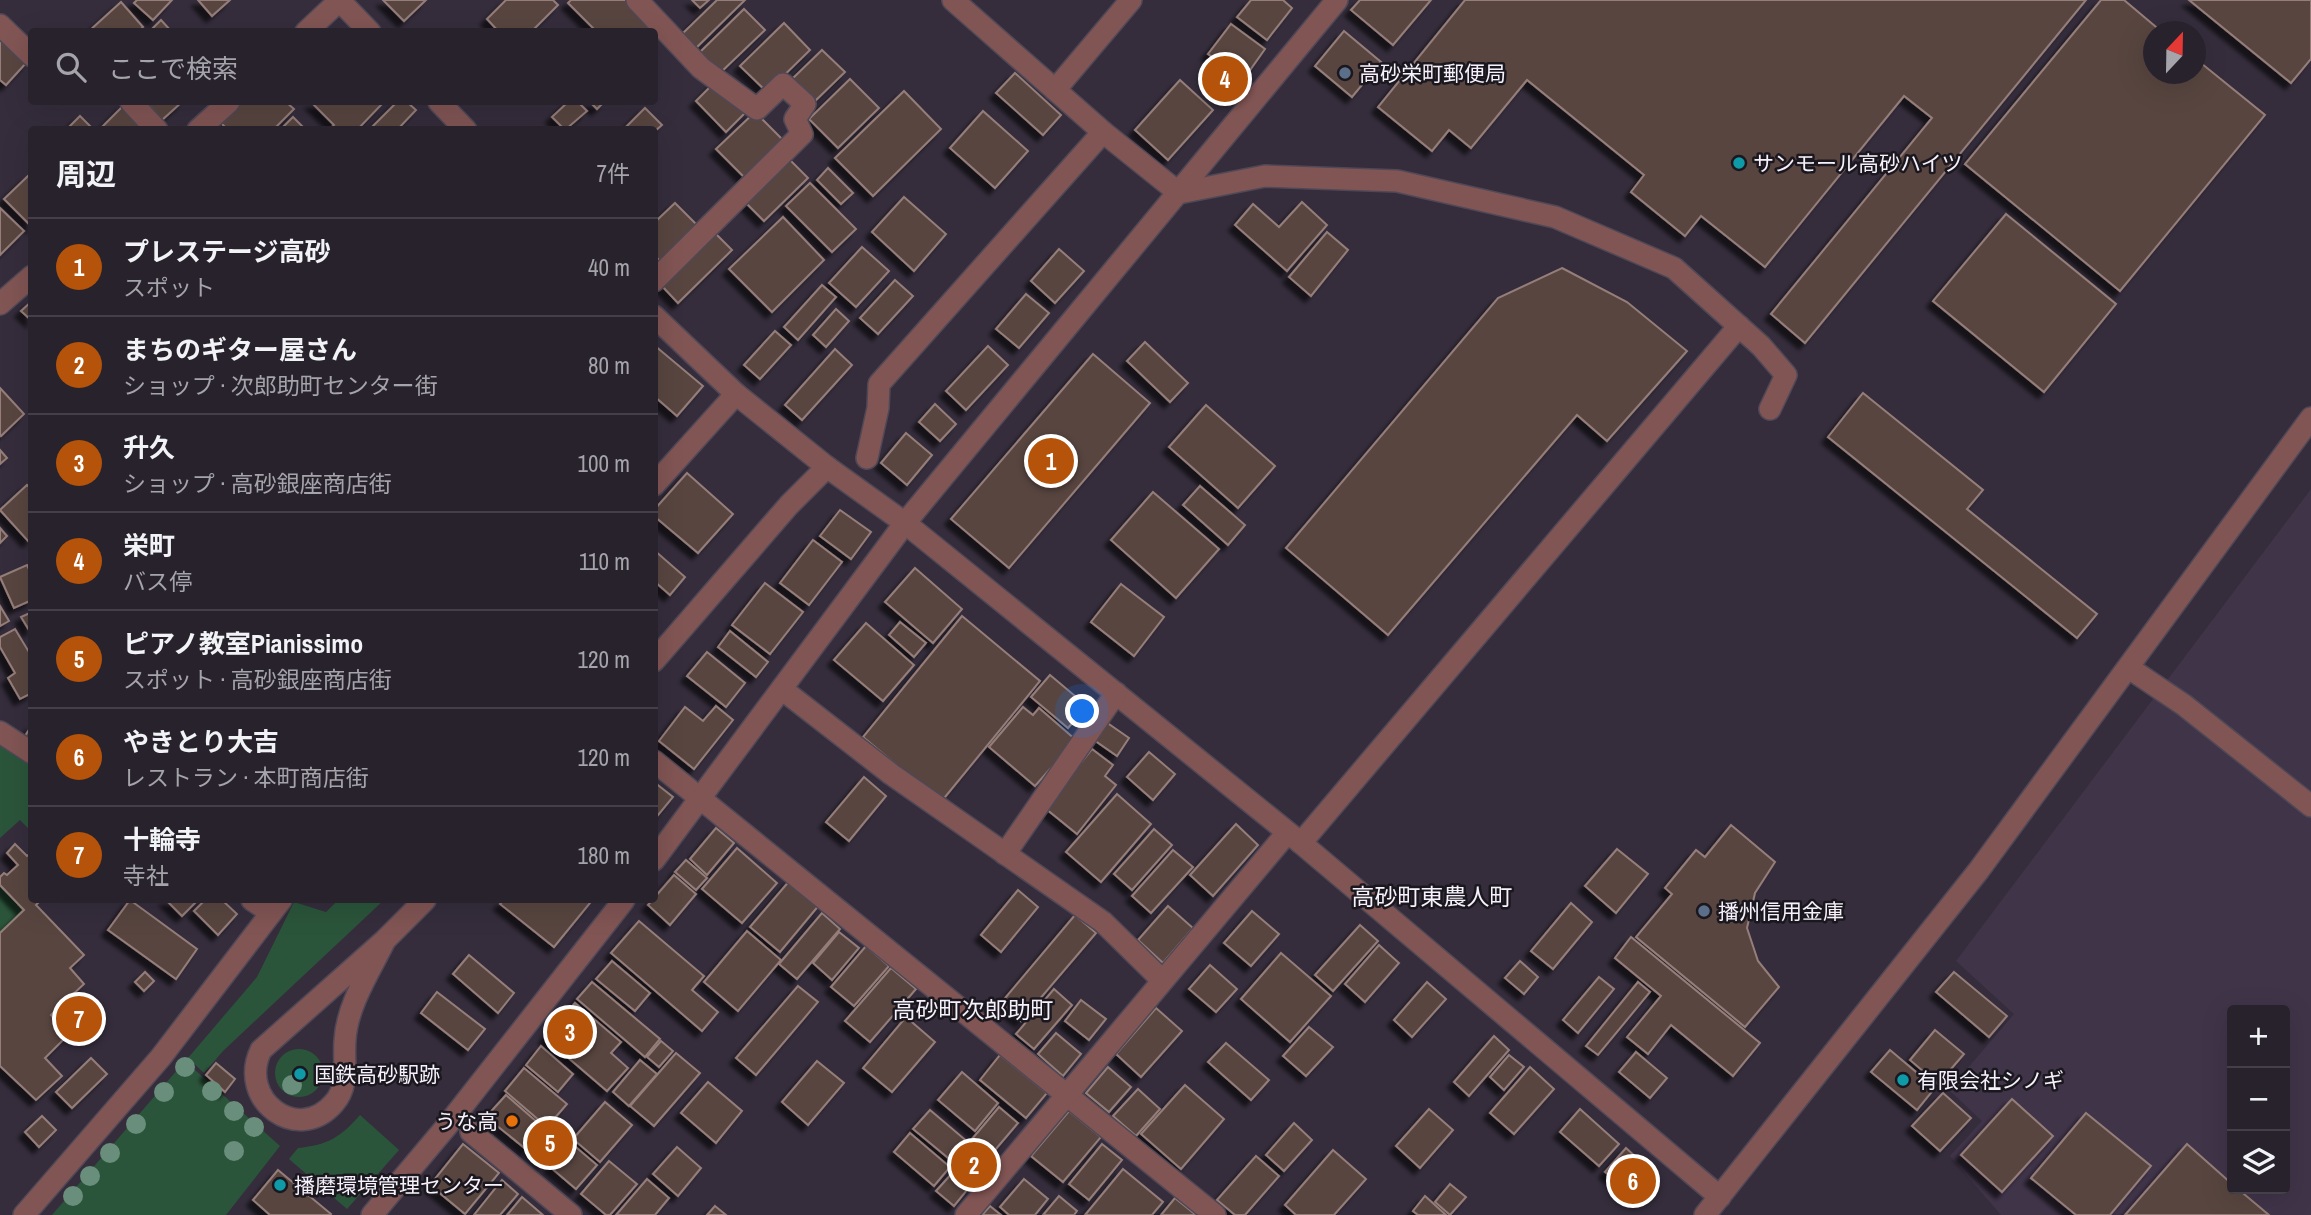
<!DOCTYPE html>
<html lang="ja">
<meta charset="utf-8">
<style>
:root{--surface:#28222d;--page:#302a35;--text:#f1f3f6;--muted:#a5a4aa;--line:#443f49;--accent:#b45309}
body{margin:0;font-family:"Archivo Narrow","Noto Sans JP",sans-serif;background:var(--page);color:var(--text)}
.controls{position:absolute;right:21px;bottom:21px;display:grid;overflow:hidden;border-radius:7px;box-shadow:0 7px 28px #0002}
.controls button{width:63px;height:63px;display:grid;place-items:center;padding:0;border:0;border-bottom:2px solid var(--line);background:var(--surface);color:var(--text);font:35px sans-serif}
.compass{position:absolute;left:2143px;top:21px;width:63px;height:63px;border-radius:50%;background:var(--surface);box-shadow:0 7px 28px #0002;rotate:22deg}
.you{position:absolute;left:1083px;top:712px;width:24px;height:24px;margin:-18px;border:5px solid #fff;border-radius:50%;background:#1a73e8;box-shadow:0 0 0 10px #1a73e833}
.badge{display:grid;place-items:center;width:46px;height:46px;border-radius:50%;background:var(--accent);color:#fff;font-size:23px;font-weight:700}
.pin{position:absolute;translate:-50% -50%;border:4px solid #fff;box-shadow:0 2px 7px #0006}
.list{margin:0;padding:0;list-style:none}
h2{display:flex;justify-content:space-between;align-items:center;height:91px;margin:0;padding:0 28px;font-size:30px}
h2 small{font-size:23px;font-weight:400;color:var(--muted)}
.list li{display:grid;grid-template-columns:46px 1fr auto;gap:21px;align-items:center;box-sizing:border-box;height:98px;padding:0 28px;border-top:2px solid var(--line)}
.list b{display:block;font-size:26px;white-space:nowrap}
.list p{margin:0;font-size:23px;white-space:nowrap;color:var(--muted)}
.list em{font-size:23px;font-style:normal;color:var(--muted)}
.icon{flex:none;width:38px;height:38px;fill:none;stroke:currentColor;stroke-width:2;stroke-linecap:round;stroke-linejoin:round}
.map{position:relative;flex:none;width:2311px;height:1215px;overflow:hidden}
.search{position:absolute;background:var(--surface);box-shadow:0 7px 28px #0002;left:28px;top:28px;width:630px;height:77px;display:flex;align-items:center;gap:18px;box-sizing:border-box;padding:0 24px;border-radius:7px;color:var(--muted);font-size:26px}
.panel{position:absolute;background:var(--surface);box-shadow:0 7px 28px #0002;left:28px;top:126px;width:630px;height:777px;border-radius:7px}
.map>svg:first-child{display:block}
.built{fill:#403449;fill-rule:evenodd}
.green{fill:#2b553b}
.building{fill:#594541;stroke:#957e7a;stroke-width:2;filter:url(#shadow)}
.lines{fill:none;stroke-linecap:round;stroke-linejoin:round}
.minor-casing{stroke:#504857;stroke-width:24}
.minor{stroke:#815554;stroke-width:21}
.tree{fill:#698e7b}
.service-dot{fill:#5c6f8a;stroke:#1a171e;stroke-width:2.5}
.culture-dot{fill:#0f9aa8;stroke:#1a171e;stroke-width:2.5}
.food-dot{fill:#e8710a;stroke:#1a171e;stroke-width:2.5}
.labels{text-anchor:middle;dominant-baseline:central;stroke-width:5;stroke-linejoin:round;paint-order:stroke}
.poi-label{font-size:21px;fill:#f6f1fb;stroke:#1a171e;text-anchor:start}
.neighbourhood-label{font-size:23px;fill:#f6f1fb;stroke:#1a171e}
</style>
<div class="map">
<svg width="2311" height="1215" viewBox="0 0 2311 1215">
<defs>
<filter id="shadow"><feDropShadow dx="-6" dy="6" stdDeviation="2" flood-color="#0009"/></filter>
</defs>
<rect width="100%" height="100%" fill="#352d3c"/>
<path class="built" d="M2311,489V1215H2001L1950,1156L1982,1121L1949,1090L2014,1014L1956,961ZM2232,1010H2285V1189H2232Z"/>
<g class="green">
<polygon points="0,745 32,767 31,831 20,820 0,838"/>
<polygon points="0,885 24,910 0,933"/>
<polygon points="338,900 384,900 223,1051 204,1073 188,1058 257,977 294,902 326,912"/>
<circle cx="299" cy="1073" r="24"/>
<polygon points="185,1061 280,1146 226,1215 52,1215"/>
<path d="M360,1115L399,1150L347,1209L289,1159L298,1148C328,1145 341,1137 360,1115Z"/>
</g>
<g class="building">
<polygon points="137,0 172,0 153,20 134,3"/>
<polygon points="198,0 230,0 212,16"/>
<polygon points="383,0 426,0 404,21"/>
<polygon points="506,0 553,0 558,5 531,32 499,32 487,19"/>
<polygon points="571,0 626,0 656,30 597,32 568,3"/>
<polygon points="692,0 709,0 700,8"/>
<polygon points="717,0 745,0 695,49 681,35"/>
<polygon points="1251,0 1283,0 1292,8 1267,40 1237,17"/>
<polygon points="1360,0 1431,0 1393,45 1351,10"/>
<polygon points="1465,0 2086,0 1805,343 1771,314 1932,118 1904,96 1765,267 1701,216 1685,236 1631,192 1644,175 1527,80 1471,148 1449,130 1432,151 1378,107"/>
<polygon points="2101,0 2124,0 2162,32 2154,32 2154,74 2196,74 2196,59 2265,115 2120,291 1965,164"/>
<polygon points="2189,0 2311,0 2311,59 2291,83"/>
<polygon points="121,2 143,27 138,32 88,32"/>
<polygon points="744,9 765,30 719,74 698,54"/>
<polygon points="161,20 172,32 149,32"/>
<polygon points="784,23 810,50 767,92 740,66"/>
<polygon points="1231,24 1265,49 1243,80 1208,54"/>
<polygon points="1344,31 1381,62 1352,97 1315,66"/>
<polygon points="0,38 27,62 6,85 0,80"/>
<polygon points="822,50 845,72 813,103 791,80"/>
<polygon points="1015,73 1061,115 1043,135 996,93"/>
<polygon points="850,79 879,108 838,148 809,119"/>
<polygon points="717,80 747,111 726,132 696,101"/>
<polygon points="1180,80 1213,110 1168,160 1135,130"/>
<polygon points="904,91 941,129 873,196 835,158"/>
<polygon points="146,102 182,102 162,120"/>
<polygon points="240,102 286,102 294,109 273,130 228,130 220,122"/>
<polygon points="352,102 354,104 378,102 381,105 357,130 329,130 334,125 312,103"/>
<polygon points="397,102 407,102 416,110 397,130 369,130"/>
<polygon points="568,102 578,102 587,111 565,130 552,117"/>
<polygon points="590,102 604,102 597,109"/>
<polygon points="124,105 148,130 100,129"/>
<polygon points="645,108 662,125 654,132 623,130"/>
<polygon points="983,111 1028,151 995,188 950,148"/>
<polygon points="755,112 785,142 747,180 716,149"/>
<polygon points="80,116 94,130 66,130"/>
<polygon points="293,117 306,130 280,130"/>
<polygon points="788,158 808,178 764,221 745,202"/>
<polygon points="828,168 853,193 841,204 817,180"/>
<polygon points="28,176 32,180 32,227 4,199"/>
<polygon points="810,183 856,229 832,252 786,206"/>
<polygon points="904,197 946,234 914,271 872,232"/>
<polygon points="1302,202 1327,225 1287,271 1235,225 1253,204 1279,227"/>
<polygon points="675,203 698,226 661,262 654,255 654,223"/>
<polygon points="0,208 24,231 0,255"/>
<polygon points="2006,214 2116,304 2044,392 1933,301"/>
<polygon points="783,217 824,260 772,312 729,269"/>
<polygon points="714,232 732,250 678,303 660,284"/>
<polygon points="1327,232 1348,250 1311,296 1289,277"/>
<polygon points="862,247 889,271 856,307 829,283"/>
<polygon points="1059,249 1084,271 1055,303 1031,281"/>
<polygon points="1562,268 1627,302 1687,351 1607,441 1577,415 1388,635 1286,548 1498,298"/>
<polygon points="895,280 913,296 878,334 860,318"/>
<polygon points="822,285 836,297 798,340 784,327"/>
<polygon points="1026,294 1049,313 1019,348 996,329"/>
<polygon points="32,301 32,321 21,311"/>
<polygon points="836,309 849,321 826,347 813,335"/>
<polygon points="775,331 791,345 760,379 744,365"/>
<polygon points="1145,342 1188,383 1170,402 1127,361"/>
<polygon points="654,345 703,386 677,416 654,396"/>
<polygon points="988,346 1008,365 966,410 946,391"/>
<polygon points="835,349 852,365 802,420 785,405"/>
<polygon points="1093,354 1150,403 1009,568 951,519"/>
<polygon points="0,388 24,414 1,436 0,435"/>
<polygon points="1863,393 1983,490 1967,509 2097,614 2077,638 1828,437"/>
<polygon points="935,404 956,424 940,441 919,422"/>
<polygon points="1206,405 1275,466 1238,508 1169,447"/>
<polygon points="906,433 932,455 907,485 881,463"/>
<polygon points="0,450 7,458 0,464"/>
<polygon points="687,473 733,514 698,553 654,516 654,510"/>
<polygon points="27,485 32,490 32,538 28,541 0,510"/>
<polygon points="1200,486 1245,525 1228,545 1183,505"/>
<polygon points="1153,492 1219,549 1176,598 1111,540"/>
<polygon points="840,510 871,532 851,559 820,536"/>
<polygon points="0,528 7,536 0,543"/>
<polygon points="813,540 842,562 809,605 780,583"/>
<polygon points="654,550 685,577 670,595 654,581"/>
<polygon points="27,565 32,576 32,600 14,608 0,577"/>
<polygon points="915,568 962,609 933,643 885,602"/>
<polygon points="765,583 803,612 770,654 732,625"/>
<polygon points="1121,584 1164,617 1134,656 1091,622"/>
<polygon points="0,606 9,621 0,626"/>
<polygon points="32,612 32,629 29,630 21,617"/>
<polygon points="962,616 1040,681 941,802 863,737"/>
<polygon points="900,622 926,643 914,657 889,635"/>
<polygon points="866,623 914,665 883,701 834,660"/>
<polygon points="15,629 32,657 32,693 20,699 8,678 15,673 0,647 0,637"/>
<polygon points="730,631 768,662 756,677 718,647"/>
<polygon points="707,652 745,683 726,707 687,676"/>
<polygon points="1050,675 1087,706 1068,728 1031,697"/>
<polygon points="716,706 733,720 694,769 659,741 685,707 703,721"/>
<polygon points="1023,707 1033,715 1039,708 1076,740 1035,786 989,747"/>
<polygon points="1106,722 1129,738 1117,756 1094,740"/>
<polygon points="32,725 32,741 25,736"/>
<polygon points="1092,749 1113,765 1105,776 1116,785 1077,834 1045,808"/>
<polygon points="1149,752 1175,774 1153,800 1127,777"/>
<polygon points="864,777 886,796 849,841 826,822"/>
<polygon points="654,782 673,797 654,820"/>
<polygon points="1117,794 1151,824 1101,882 1066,852"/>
<polygon points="1236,824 1258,845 1213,896 1190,875"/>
<polygon points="1731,825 1775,862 1755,893 1747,928 1758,961 1779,987 1745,1027 1636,937 1672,894 1665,888 1696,850 1705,857"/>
<polygon points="716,828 734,843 707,875 690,859"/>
<polygon points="1154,829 1172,845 1132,890 1114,874"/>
<polygon points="15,844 27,856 32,852 32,900 41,900 36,905 84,955 70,968 84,984 51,1015 69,1034 45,1058 62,1076 36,1100 0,1066 0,933 24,910 0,885 0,877 4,873 7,875 18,865 7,853"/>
<polygon points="737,848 777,883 742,923 702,889"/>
<polygon points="1617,849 1648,874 1616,913 1585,886"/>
<polygon points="1173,850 1193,867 1151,913 1132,896"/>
<polygon points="686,860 707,878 696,890 675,872"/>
<polygon points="674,875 696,894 670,925 648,905"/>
<polygon points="791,879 820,904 780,952 750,927"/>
<polygon points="1018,890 1038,907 1001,952 981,935"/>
<polygon points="130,900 197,949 176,979 108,930"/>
<polygon points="166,900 198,900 182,916"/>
<polygon points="205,900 222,900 237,914 218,935 194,911"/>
<polygon points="504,900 585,900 590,903 554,947 500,904"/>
<polygon points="1571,903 1592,922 1553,969 1531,951"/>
<polygon points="1168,906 1193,928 1163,963 1138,940"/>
<polygon points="1252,911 1279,934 1251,966 1224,943"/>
<polygon points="822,913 840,929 797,979 779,964"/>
<polygon points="1075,915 1096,933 1021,1021 1000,1004"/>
<polygon points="639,921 704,976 692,990 718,1012 702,1031 611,953"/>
<polygon points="1360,925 1378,941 1333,991 1315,975"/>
<polygon points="747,931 781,960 738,1011 704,982"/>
<polygon points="839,932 859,948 832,980 813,963"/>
<polygon points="1631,937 1760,1043 1733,1076 1671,1025 1648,1054 1627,1037 1661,996 1615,958"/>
<polygon points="1379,945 1399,963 1365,1002 1345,984"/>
<polygon points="866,946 889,966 854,1006 831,987"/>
<polygon points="1281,953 1331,996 1290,1042 1241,999"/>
<polygon points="469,955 514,993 498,1013 453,974"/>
<polygon points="612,961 650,993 635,1011 596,979"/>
<polygon points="1520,961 1538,977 1524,994 1505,978"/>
<polygon points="1210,965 1237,989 1216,1012 1189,989"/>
<polygon points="891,968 916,989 870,1042 845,1021"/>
<polygon points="145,972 154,981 144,991 135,982"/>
<polygon points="1954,972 2007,1016 1989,1037 1936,992"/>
<polygon points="1599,977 1614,989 1578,1033 1563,1020"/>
<polygon points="592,982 660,1039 645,1057 577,999"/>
<polygon points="1427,982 1446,999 1412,1037 1394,1020"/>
<polygon points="1638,982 1650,992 1598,1055 1586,1046"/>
<polygon points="798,986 818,1002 756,1075 736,1058"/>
<polygon points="1054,989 1072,1005 1034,1049 1016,1034"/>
<polygon points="437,992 485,1029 468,1050 421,1013"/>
<polygon points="1081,1000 1106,1019 1089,1040 1065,1021"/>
<polygon points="575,1003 621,1042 611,1053 628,1068 607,1091 545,1038"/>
<polygon points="1156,1008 1182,1031 1141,1077 1116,1054"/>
<polygon points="906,1017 935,1042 892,1092 863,1068"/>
<polygon points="1309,1027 1333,1047 1306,1076 1283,1056"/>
<polygon points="1935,1030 1964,1054 1938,1084 1910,1060"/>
<polygon points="1056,1033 1081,1054 1063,1076 1038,1054"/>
<polygon points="1494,1036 1509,1050 1469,1096 1454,1082"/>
<polygon points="661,1041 673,1051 659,1067 647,1057"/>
<polygon points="1226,1043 1269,1080 1251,1100 1208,1062"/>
<polygon points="541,1046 573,1074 558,1092 526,1065"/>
<polygon points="1890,1050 1935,1088 1917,1110 1871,1072"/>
<polygon points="1636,1052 1667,1078 1650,1098 1619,1072"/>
<polygon points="676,1053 700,1073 654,1126 630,1106"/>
<polygon points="1000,1055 1047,1093 1026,1118 980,1080"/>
<polygon points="1509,1055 1524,1067 1504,1090 1490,1077"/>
<polygon points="91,1058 107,1074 72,1108 56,1092"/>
<polygon points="640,1060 657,1074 629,1106 613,1092"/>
<polygon points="817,1061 844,1083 808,1125 782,1102"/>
<polygon points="216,1063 235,1079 225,1092 206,1075"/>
<polygon points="1108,1067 1131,1087 1109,1112 1086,1093"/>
<polygon points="1530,1067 1554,1089 1514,1134 1490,1113"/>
<polygon points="524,1068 567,1104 547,1127 505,1091"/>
<polygon points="962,1072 998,1103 975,1131 938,1100"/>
<polygon points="708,1082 742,1111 716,1143 681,1113"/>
<polygon points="1185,1085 1224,1119 1181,1169 1141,1134"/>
<polygon points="1138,1089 1160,1109 1136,1136 1113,1116"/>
<polygon points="1943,1093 1971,1118 1940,1151 1912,1126"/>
<polygon points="506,1095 545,1129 527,1150 486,1117"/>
<polygon points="2012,1099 2053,1136 2002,1192 1961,1155"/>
<polygon points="605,1102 632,1125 600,1162 573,1139"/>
<polygon points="999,1107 1018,1123 990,1156 972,1139"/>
<polygon points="1429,1109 1453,1130 1420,1168 1396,1146"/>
<polygon points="1580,1109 1619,1144 1599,1166 1560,1132"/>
<polygon points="930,1110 969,1143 953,1162 913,1129"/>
<polygon points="1069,1111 1101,1137 1063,1182 1031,1156"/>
<polygon points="2086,1113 2151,1166 2110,1215 2076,1215 2031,1178"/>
<polygon points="42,1116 56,1130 39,1147 25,1132"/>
<polygon points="1294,1123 1312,1140 1284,1171 1266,1155"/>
<polygon points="555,1124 568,1135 545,1162 531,1151"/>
<polygon points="910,1133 950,1167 934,1186 894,1152"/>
<polygon points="571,1143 597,1165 576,1189 550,1167"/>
<polygon points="463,1144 499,1173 465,1214 430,1185"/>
<polygon points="1102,1144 1122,1160 1089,1200 1069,1184"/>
<polygon points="2187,1144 2232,1184 2232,1189 2238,1189 2269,1215 2125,1215"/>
<polygon points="677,1147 701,1168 678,1196 653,1174"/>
<polygon points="974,1148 990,1162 973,1181 958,1168"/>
<polygon points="1626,1148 1659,1178 1639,1201 1605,1172"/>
<polygon points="1333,1150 1366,1179 1334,1215 1296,1215 1285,1205"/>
<polygon points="1256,1156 1279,1176 1245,1215 1235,1215 1217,1200"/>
<polygon points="609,1161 637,1184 610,1215 606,1215 581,1194"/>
<polygon points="1123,1169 1163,1202 1152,1215 1085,1215"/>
<polygon points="278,1170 331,1214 330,1215 270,1215 253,1200"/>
<polygon points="955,1170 972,1184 954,1206 936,1191"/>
<polygon points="647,1179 669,1198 655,1215 616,1215"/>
<polygon points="1024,1179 1048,1199 1035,1215 1009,1215 1000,1207"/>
<polygon points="502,1180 518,1194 500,1215 474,1215"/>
<polygon points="1450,1184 1466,1197 1450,1215 1435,1202"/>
<polygon points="1059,1196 1077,1211 1074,1215 1043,1215"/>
<polygon points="1425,1196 1446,1215 1418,1215 1413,1211"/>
<polygon points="522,1197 543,1215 507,1215"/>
<polygon points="1175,1198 1196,1215 1161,1215"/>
<polygon points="715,1206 726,1215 707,1215"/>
<polygon points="990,1206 1001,1215 982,1215"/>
</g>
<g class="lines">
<defs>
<g id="minor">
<polyline points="339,0 370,32"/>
<polyline points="637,0 701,68 757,109 783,84 805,104 795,119 802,134 654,281"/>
<polyline points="953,0 1103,132 1179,193 1265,176 1397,181 1555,217 1674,268 1761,346 1786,375 1770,409"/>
<polyline points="0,25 32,56"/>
<polyline points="306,32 340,0"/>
<polyline points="1055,90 1131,0"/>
<polyline points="131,102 157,130"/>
<polyline points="439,102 466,130"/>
<polyline points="198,130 229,102"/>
<polyline points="0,304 32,276"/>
<polyline points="654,316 736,394 827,467 905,523 1301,843 1720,1197"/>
<polyline points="867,458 878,408 879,384 1103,132"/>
<polyline points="654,485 736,394"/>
<polyline points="654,661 789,505 827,467"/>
<polyline points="2129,668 2184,705 2311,806"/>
<polyline points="783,690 891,774 1103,922 1162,980"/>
<polyline points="0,732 32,753"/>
<polyline points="654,761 1215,1215"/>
<polyline points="1301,843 1739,326"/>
<polyline points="1005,854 1116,693"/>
<polyline points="654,860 905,523 1337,0"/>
<polyline points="252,900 270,912"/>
<path d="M385,940C370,971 347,1005 345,1040C343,1062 350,1085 334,1103C298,1145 237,1100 261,1050L385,940L425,900"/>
<polyline points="471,1132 571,1215"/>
<polyline points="24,1215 161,1057 281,900"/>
<polyline points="372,1215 446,1127 624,900"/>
<polyline points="966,1215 1287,833"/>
<polyline points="1705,1215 1979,870 2311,418"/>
</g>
</defs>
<use href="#minor" class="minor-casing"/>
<use href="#minor" class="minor"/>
</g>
<g class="tree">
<circle cx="185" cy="1067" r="10"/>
<circle cx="292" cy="1085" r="10"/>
<circle cx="212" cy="1091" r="10"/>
<circle cx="164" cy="1092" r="10"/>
<circle cx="234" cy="1111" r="10"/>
<circle cx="136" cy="1124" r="10"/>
<circle cx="254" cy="1127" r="10"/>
<circle cx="234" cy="1151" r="10"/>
<circle cx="110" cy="1153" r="10"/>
<circle cx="90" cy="1176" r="10"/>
<circle cx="73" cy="1196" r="10"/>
</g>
<g class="service-dot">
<circle cx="1345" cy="73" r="7"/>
<circle cx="1704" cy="911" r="7"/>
</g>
<g class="culture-dot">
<circle cx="1739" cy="163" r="7"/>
<circle cx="300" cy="1074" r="7"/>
<circle cx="1903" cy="1080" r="7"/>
<circle cx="280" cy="1185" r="7"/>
</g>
<circle class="food-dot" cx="512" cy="1121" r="7"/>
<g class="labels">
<g class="poi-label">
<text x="1359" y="73">高砂栄町郵便局</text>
<text x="1753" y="163">サンモール高砂ハイツ</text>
<text x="1718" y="911">播州信用金庫</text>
<text x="314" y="1074">国鉄高砂駅跡</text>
<text x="1917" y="1080">有限会社シノギ</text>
<text x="498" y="1121" text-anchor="end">うな高</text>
<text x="294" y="1185">播磨環境管理センター</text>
</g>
<g class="neighbourhood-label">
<text x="1432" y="896">高砂町東農人町</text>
<text x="973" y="1009">高砂町次郎助町</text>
</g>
</g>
</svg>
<div class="controls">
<button>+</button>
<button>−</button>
<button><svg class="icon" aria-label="layers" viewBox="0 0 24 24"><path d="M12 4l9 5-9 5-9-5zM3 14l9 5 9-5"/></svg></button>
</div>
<svg class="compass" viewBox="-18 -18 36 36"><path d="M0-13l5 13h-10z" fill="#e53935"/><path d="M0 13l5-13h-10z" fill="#a5a4aa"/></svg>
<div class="you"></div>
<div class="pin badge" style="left:1051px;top:461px">1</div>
<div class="pin badge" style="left:974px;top:1165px">2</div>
<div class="pin badge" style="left:570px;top:1032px">3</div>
<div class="pin badge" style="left:1225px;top:79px">4</div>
<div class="pin badge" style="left:550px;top:1143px">5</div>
<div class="pin badge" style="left:1633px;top:1181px">6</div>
<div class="pin badge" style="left:79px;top:1019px">7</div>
<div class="search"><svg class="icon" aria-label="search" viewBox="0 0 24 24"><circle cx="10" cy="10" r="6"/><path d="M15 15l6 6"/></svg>ここで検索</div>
<section class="panel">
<h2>周辺<small>7件</small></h2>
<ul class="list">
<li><span class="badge">1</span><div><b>プレステージ高砂</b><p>スポット</p></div><em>40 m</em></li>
<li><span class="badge">2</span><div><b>まちのギター屋さん</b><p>ショップ · 次郎助町センター街</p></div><em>80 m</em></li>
<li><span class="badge">3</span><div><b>升久</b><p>ショップ · 高砂銀座商店街</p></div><em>100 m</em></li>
<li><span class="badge">4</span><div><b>栄町</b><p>バス停</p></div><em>110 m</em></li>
<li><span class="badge">5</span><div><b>ピアノ教室Pianissimo</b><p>スポット · 高砂銀座商店街</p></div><em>120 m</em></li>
<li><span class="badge">6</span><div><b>やきとり大吉</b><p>レストラン · 本町商店街</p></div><em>120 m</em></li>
<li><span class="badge">7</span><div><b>十輪寺</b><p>寺社</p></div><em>180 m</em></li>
</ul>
</section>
</div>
